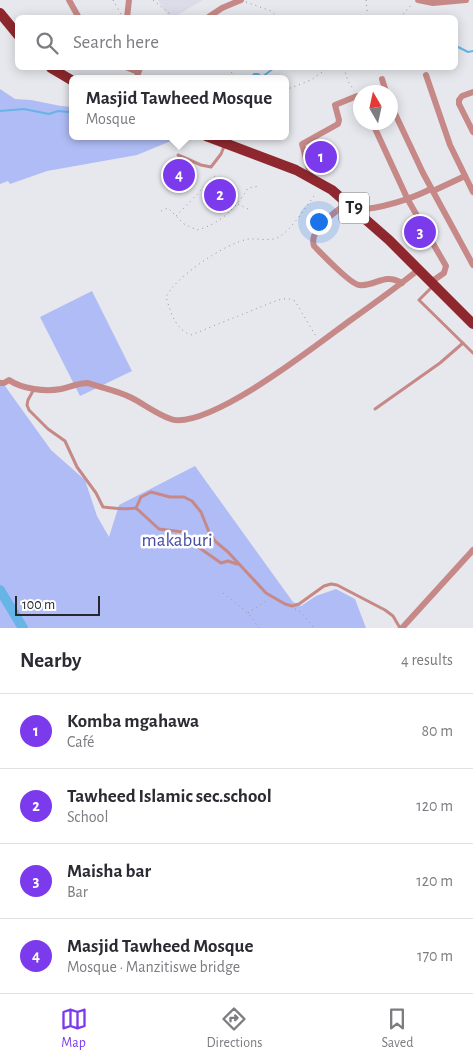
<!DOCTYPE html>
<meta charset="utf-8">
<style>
:root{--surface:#fff;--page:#f2f2f3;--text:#2b2b33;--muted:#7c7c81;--line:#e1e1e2;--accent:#7c3aed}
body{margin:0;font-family:"Alegreya Sans",sans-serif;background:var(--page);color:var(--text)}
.compass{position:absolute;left:353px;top:85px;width:45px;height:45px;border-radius:50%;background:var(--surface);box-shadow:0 2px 12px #0003;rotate:351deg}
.scale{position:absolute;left:15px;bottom:12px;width:85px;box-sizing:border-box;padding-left:5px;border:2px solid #28282a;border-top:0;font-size:14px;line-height:18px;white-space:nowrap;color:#28282a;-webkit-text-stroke:4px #fff;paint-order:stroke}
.you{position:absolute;left:318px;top:221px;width:18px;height:18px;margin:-12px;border:4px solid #fff;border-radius:50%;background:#1a73e8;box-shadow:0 0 0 8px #1a73e833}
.badge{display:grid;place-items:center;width:32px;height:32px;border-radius:50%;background:var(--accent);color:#fff;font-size:16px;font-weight:700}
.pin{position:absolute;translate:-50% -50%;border:2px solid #fff;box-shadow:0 1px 5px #0006}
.popup{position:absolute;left:69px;top:75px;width:220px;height:65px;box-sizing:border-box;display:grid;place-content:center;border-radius:8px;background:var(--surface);filter:drop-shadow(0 1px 4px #0005);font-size:16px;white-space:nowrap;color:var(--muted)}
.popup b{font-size:19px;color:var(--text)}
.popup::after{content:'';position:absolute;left:50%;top:100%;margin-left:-10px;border:10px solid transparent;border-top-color:var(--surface)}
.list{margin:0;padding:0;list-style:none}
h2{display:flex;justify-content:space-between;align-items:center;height:65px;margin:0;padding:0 20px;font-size:21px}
h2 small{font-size:16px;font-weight:400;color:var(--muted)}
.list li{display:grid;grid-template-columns:32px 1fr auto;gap:15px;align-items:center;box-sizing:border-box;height:75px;padding:0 20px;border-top:1px solid var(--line)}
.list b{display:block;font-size:19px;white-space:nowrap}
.list p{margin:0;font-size:16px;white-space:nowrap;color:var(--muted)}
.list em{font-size:16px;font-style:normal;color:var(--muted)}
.icon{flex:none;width:28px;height:28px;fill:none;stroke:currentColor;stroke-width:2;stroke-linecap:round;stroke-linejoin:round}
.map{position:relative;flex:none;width:473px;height:628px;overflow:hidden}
.search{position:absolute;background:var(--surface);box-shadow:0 2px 12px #0003;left:15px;right:15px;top:15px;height:55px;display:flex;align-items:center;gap:12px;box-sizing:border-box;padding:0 18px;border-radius:8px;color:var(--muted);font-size:19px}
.sheet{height:365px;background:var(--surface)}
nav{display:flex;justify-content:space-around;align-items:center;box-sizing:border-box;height:70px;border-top:1px solid var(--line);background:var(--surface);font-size:14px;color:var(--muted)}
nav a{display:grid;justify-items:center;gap:2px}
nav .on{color:var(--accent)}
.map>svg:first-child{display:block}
.built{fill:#dadce8}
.green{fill:#b0bcf6}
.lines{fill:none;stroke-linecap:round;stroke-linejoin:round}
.stream{stroke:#67b4e7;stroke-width:2}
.river{stroke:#67b4e7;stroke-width:10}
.path{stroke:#939598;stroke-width:1;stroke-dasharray:1 4;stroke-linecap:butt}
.service{stroke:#c68987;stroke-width:3}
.minor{stroke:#c68987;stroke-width:6}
.trunk{stroke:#8e282e;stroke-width:10}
.labels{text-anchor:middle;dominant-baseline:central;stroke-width:5;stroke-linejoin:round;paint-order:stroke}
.shield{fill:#fff;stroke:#68686a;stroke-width:1}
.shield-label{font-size:18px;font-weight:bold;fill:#28282a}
.park-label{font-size:19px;fill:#454da2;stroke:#fff}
</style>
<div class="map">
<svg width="473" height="628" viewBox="0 0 473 628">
<rect width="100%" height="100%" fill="#e6e8ed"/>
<polygon class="built" points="158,0 203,0 172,18 169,17"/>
<g class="green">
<polygon points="0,89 15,99 31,100 61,106 73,107 73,136 183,136 137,155 47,171 10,184 8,181 0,184"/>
<polygon points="92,291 132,371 80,396 40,317"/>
<polygon points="0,379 51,450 85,480 97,516 109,537 119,505 195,466 293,602 301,606 316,596 336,589 355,599 366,628 0,628"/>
</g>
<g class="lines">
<g class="stream">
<polyline points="456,46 468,52 473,51"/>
<polyline points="251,79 254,74 258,74 262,77 274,68"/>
<polyline points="0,111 24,109 49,114 58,111 69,112 73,115"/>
<polyline points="147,136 154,136"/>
</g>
<polyline class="river" points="0,590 23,628"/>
<g class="path">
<polyline points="113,0 121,14"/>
<polyline points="153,0 175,18"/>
<polyline points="366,0 368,18"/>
<polyline points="246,2 271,11 279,18"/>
<polyline points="400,18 413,3"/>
<polyline points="229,68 233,75 240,79"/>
<polyline points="344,68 348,81 354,91"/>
<polyline points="285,90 311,80 328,68"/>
<polyline points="204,190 230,211"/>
<path d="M314,196C306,207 291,230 279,237C269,242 259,238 249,239C227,242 175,277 166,297C171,313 175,329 191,335L273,302C281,299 287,297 295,301L317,338"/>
<polyline points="238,204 248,209"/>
<path d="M161,211L168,208L184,224L197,230C220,224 236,208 248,188L259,186"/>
<polyline points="176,216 216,175"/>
<polyline points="223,593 249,614 259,628"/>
<polyline points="295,609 301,612 314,628"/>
<polyline points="248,613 269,599"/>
</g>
<g class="service">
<polyline points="178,155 201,165 211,167 221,154 225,144"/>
<polyline points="432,287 419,300 473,353"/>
<path d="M34,389L28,400L27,405L29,410L48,429L65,441L77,467L96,493L103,507C114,508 124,510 136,508L141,497L151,492L170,497H184L192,501L201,512L209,532L216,542L228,552L266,593L285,604L292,606L299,604L324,586L331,584L337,585L385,610L393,616L400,628"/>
<polyline points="375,409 440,363 463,343"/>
<polyline points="136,508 159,529 183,532 191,542 221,563 228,561 237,564"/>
</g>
<g class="minor">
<polyline points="69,0 79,18"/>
<polyline points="418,0 433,3 466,0"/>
<polyline points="127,18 129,0"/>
<polyline points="207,18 222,8 241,0"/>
<polyline points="128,68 138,72"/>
<polyline points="426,75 450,145 473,192"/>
<polyline points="136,79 140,68"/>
<polyline points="382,79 386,92"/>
<polyline points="473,92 462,96 459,100 459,104 473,132"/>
<polyline points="390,103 423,173 473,265"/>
<polyline points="372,122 408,200 446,266 444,273 431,282"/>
<polyline points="311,177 302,144 338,124 339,120 335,105 357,96 360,98"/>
<polyline points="433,191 465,176"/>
<path d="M348,202C336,212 308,229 314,246C322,254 350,284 359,285C376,287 383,272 402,283"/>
<path d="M356,210C384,208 406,201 431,189"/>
<path d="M0,383H4L9,380C22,389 45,392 61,389C70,387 78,383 88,383C102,388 119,391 132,398C144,404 162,418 175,420C216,424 314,347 348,322C372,305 396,288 418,270"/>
<polyline points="402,628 473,550"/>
</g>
<g class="trunk">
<polyline points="0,13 18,35"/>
<polyline points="51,68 73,81"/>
<polyline points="206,136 296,170 332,190 389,240 473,324"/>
</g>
</g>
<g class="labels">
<rect class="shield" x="339" y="192.5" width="30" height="31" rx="4"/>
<g class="shield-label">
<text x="354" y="208">T9</text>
</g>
<g class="park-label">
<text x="177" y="540">makaburi</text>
</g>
</g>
</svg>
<svg class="compass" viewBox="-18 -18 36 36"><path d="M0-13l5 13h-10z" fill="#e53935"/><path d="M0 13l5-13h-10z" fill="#7c7c81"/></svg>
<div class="scale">100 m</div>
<div class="you"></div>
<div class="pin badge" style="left:321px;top:157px">1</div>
<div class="pin badge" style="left:220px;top:195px">2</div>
<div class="pin badge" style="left:420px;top:232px">3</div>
<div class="pin badge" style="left:179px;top:175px">4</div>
<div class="popup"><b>Masjid Tawheed Mosque</b>Mosque</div>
<div class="search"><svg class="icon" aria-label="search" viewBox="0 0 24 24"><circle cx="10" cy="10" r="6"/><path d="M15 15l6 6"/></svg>Search here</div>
</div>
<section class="sheet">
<h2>Nearby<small>4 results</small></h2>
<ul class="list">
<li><span class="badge">1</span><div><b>Komba mgahawa</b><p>Café</p></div><em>80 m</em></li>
<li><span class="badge">2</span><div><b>Tawheed Islamic sec.school</b><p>School</p></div><em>120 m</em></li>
<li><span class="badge">3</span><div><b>Maisha bar</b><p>Bar</p></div><em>120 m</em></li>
<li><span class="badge">4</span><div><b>Masjid Tawheed Mosque</b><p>Mosque · Manzitiswe bridge</p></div><em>170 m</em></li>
</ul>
</section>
<nav>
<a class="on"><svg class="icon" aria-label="map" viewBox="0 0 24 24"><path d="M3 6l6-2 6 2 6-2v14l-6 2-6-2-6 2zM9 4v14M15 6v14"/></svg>Map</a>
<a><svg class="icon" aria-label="directions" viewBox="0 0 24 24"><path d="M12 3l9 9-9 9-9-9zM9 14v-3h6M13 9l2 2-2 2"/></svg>Directions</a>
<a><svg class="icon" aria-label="saved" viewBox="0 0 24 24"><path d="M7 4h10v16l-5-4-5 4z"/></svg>Saved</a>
</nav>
